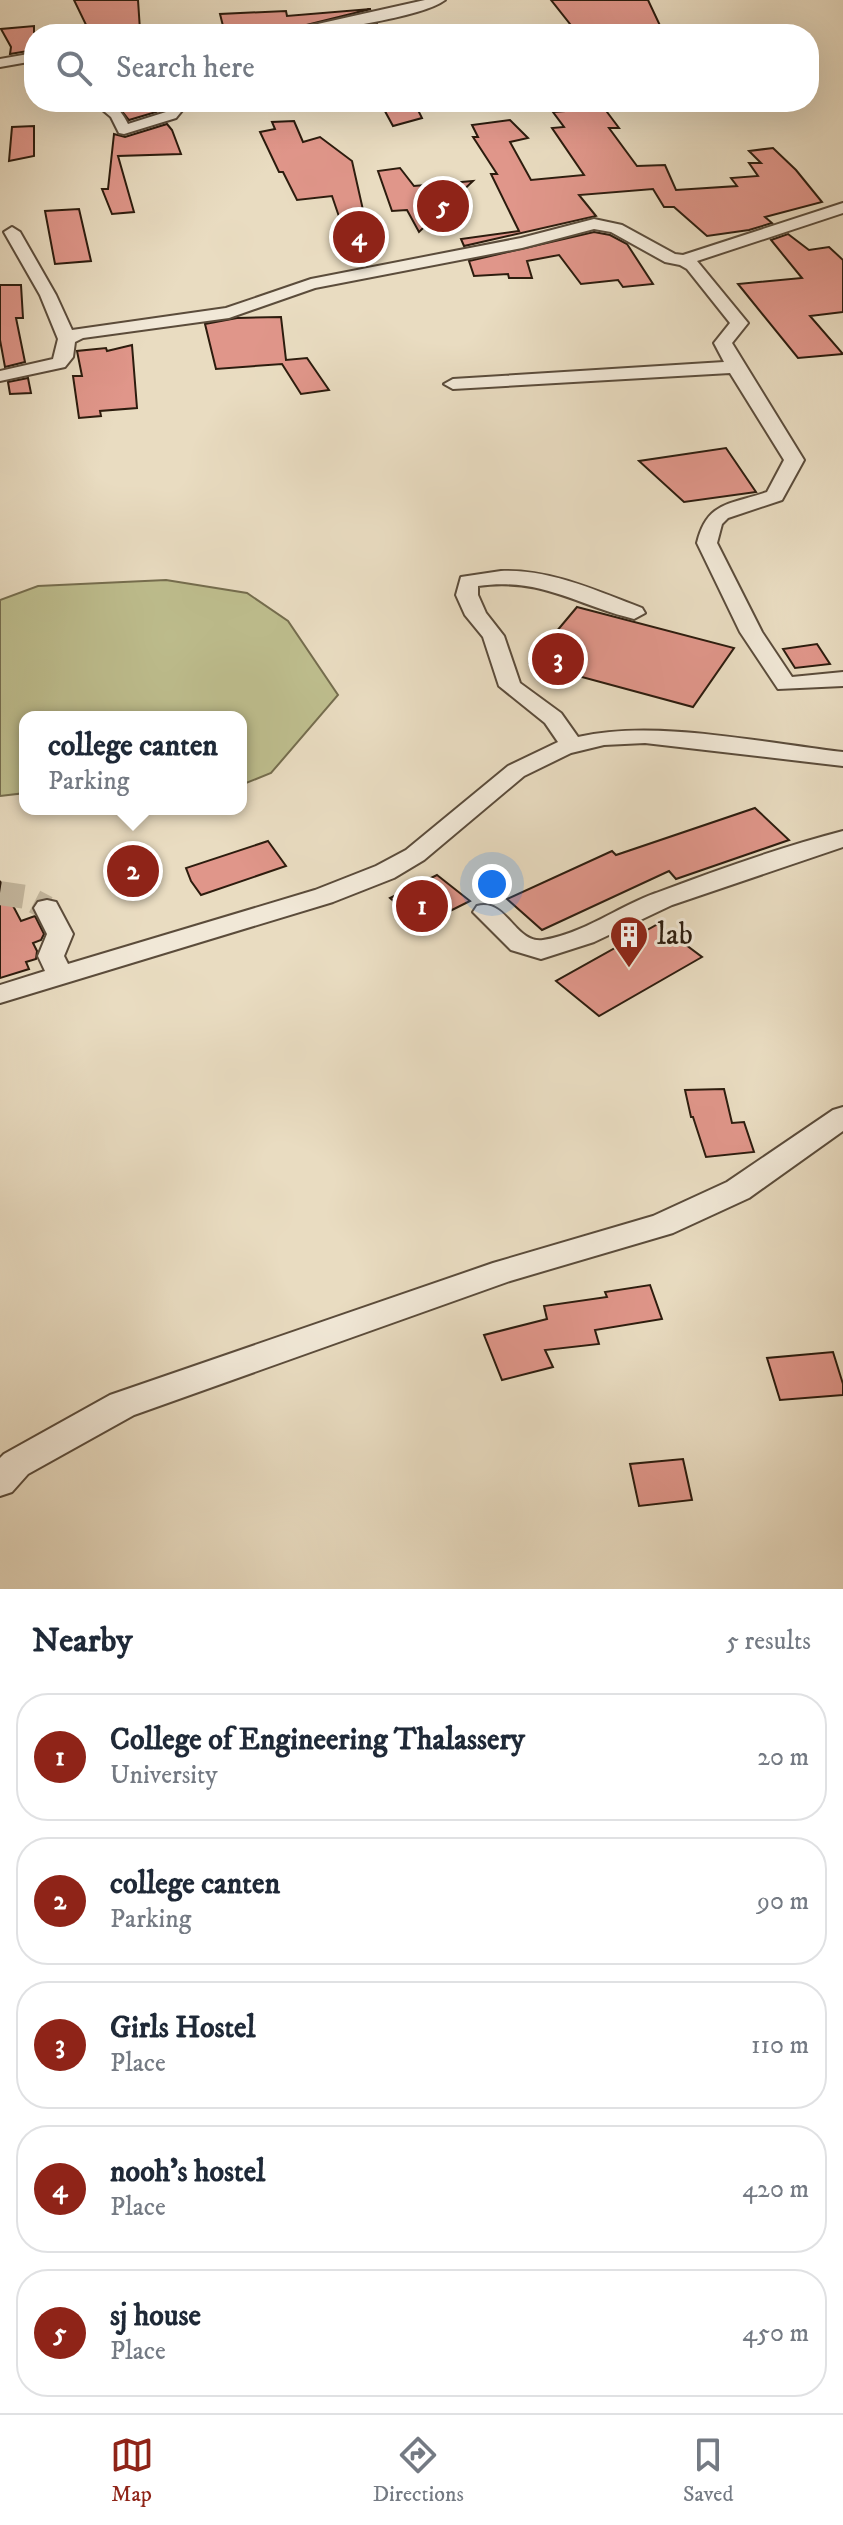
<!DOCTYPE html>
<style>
:root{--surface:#fff;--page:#f6f6f7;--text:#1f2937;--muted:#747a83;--line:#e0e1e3;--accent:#8f2418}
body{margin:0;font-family:"IM FELL DW Pica",serif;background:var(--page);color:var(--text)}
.you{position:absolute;left:492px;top:884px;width:28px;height:28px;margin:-20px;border:6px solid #fff;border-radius:50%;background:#1a73e8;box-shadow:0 0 0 12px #1a73e833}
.badge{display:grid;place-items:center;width:52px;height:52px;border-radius:50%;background:var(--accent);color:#fff;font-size:26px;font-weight:700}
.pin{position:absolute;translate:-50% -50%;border:4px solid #fff;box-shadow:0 2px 8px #0006}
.popup{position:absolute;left:19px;top:711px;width:228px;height:104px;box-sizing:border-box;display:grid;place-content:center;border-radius:16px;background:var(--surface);filter:drop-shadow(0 2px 6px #0005);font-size:26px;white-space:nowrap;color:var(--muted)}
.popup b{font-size:30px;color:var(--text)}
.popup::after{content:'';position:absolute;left:50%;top:100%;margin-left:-16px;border:16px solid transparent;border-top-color:var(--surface)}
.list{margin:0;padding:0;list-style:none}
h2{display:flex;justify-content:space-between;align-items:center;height:104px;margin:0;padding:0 32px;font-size:34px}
h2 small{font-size:26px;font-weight:400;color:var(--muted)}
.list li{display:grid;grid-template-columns:52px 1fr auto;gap:24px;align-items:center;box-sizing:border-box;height:128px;margin:0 16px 16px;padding:0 16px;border:2px solid var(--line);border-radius:32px}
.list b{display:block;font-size:30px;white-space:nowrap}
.list p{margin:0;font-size:26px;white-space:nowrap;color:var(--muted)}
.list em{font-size:26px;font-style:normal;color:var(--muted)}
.icon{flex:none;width:44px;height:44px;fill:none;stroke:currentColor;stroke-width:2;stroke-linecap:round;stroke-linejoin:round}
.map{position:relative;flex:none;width:843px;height:1589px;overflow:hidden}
.search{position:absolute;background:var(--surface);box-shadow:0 8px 32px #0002;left:24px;right:24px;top:24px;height:88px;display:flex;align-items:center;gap:20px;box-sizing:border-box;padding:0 28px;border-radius:32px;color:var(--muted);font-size:30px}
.sheet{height:824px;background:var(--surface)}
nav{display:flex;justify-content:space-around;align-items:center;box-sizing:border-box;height:112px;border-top:2px solid var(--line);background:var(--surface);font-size:22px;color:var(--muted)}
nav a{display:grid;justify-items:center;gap:4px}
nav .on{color:var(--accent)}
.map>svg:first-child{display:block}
.green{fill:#bebe8e;stroke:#756d4e;stroke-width:2}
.building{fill:#e0968a;stroke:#2c1c0e;stroke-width:2}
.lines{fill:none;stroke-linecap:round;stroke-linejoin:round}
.minor-tunnel{stroke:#c3b69d;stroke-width:24;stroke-dasharray:24 12;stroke-linecap:butt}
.minor-casing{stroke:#5b4c3b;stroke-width:4}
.minor{fill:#f1e8d7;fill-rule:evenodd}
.labels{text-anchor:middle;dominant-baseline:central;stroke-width:6;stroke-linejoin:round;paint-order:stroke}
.poi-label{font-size:30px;fill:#2c1c0e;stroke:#f1e8d7;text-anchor:start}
</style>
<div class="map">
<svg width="843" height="1589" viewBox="0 0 843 1589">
<rect width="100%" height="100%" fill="#e9dcc1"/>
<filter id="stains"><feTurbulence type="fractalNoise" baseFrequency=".0025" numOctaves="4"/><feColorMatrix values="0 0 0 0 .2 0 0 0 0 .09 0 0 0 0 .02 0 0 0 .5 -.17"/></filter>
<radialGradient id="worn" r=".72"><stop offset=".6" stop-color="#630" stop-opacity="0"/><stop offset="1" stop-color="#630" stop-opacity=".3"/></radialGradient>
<polygon class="green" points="166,580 247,593 288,621 338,695 271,773 241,785 241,717 25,717 25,793 0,796 0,600 38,586"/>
<g class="building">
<polygon points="74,0 138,0 140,30 132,30 132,34 107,34 108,28 88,29"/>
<polygon points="551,0 648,0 664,34 578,34"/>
<polygon points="371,9 270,34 225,34 220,14 286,11 287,16"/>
<polygon points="377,24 381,34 314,34 336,31"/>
<polygon points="34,26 34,50 10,54 11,47 1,29"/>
<polygon points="137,102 146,102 156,112 129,120 117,105"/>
<polygon points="380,102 414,102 422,118 393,126"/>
<polygon points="604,108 619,128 609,128 637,166 665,165 676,190 737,186 731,178 758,176 749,163 761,163 749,151 773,148 796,170 822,202 765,217 772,223 749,230 707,236 674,207 664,207 653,189 579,195 596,216 464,246 461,239 519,231 491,174 497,174 473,137 478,137 472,125 510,120 528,138 510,142 531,180 584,175 552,128 564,127 553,112"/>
<polygon points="294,121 303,142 320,137 352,161 370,241 348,243 332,196 297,200 283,172 279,172 260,132 275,129 272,122"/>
<polygon points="167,124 172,130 181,154 118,156 134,212 112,214 102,189 108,189 114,134 125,137"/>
<polygon points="34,126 34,156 9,161 12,127"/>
<polygon points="400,168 414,186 473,181 419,232 407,210 392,211 378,171"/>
<polygon points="79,209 91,261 55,264 45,211"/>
<polygon points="594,232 610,235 627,244 653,284 623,287 618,280 581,284 559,255 527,261 532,278 509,278 508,274 474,276 469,261"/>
<polygon points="788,234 809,250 829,247 843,260 843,312 810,316 843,354 798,358 738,284 802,278 771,240"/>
<polygon points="0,285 21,285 23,318 16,318 25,362 5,367 0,340"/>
<polygon points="281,317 286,360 307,358 329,390 301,394 282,364 216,369 205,324 237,318"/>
<polygon points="132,345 137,408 100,411 101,416 79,418 73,376 82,376 77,351 106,348 107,351"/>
<polygon points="28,378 31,393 10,394 8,382"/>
<polygon points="726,448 756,492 684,502 639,461"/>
<polygon points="577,607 734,648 693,707 530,663"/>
<polygon points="817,644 830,664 795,668 783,649"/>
<polygon points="755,808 789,840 676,879 669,871 542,930 507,899 612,851 616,855"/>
<polygon points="268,841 286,866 201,895 191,881 186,868"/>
<polygon points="437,875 470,901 422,925 390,898"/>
<polygon points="0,881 21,921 35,916 44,934 41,940 33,943 37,951 36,959 26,962 29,969 0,978"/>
<polygon points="658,924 702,957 599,1016 556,981"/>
<polygon points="724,1089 732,1123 744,1122 754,1152 706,1157 693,1117 691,1117 685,1090"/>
<polygon points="650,1285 662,1319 595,1330 599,1344 545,1350 553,1367 502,1380 484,1335 547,1319 544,1306 607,1297 605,1292"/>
<polygon points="833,1352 843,1384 843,1395 780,1400 767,1358"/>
<polygon points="683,1459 692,1500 639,1506 630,1464"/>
</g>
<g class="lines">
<polyline class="minor-tunnel" points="0,893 26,897 47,908"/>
<defs>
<g id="minor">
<path d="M425,0H445C420,19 307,34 273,34Z"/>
<polygon points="175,30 191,34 169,34"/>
<polygon points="34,53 34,61 0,67 0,59"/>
<path d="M93,102C111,102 120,107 128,124L166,112L175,102H189L176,118L124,134L119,133L111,117Z"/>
<polygon points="315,102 335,102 337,105 330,109"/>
<path d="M843,203V213L697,261L748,323L732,343L804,460L782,500L728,518L722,524L717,543L762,632L792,677L843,672V686L778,689L740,632L697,543C707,501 730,505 767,492L784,460L730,373L453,389L444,384L453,379L724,362L714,343L730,323L687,269L680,265L665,262L611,232L594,229L522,248L315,288L229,318L83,338L75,342L73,357L65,367L0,381V371L53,359L58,339L40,295L4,232L12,227L20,232L56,295L72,330L226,308L311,279L521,238L594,219L622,225L675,254L683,255Z"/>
<path d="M501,571C550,569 597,591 642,608L645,613L634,619C576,605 541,577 478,586V595L486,613L504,636L520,683L561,713L578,737C655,719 763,743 843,752V766L645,743L604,745L571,753L524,776L424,860L394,878L333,902L0,1003V985L45,971L38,956L47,934L34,908L38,902L47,900L56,902L73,934L64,956L68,964L315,890L376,866L406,850L508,766L558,742L545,723L499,686L483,637L465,615L456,595L461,577Z"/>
<path d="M843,831V847L672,905L594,942L541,959L511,950L473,912L477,906C507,898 515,944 543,940C583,934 619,906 656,893C717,870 781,847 843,831Z"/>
<polygon points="843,1107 843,1131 749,1198 673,1233 510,1281 134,1415 28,1474 12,1492 0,1496 0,1458 4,1454 110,1395 493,1263 653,1216 727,1182 833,1110"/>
</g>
</defs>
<use href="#minor" class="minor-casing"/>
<use href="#minor" class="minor"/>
</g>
<defs>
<symbol id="building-pin" viewBox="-11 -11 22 30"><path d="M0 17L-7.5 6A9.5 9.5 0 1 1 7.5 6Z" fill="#8f2418" stroke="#f1e8d7"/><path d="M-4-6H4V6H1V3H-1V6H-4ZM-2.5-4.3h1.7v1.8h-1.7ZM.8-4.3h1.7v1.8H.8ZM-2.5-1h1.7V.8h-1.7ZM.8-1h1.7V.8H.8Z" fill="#fff"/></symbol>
</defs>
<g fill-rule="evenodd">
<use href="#building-pin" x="607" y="913" width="44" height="60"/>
</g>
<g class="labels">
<g class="poi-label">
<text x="657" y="935">lab</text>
</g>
</g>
<rect width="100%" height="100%" filter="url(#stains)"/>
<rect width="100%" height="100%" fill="url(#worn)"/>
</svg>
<div class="you"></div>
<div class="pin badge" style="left:422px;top:906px">1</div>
<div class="pin badge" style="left:133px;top:871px">2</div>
<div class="popup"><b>college canten</b>Parking</div>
<div class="pin badge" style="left:558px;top:659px">3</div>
<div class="pin badge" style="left:359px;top:237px">4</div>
<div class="pin badge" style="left:443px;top:206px">5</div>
<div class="search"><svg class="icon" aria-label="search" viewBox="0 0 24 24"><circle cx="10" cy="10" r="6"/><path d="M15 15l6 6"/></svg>Search here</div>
</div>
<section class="sheet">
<h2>Nearby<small>5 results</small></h2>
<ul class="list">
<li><span class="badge">1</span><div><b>College of Engineering Thalassery</b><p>University</p></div><em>20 m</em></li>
<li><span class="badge">2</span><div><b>college canten</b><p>Parking</p></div><em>90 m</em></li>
<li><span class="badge">3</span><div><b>Girls Hostel</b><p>Place</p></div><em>110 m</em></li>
<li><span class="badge">4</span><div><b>nooh's hostel</b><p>Place</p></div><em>420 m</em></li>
<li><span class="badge">5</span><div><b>sj house</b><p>Place</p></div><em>450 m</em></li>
</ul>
</section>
<nav>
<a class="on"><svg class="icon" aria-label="map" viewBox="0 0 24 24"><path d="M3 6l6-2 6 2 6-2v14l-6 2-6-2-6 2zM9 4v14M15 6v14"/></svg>Map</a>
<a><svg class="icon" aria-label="directions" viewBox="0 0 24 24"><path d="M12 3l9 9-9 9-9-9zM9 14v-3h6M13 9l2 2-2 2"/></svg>Directions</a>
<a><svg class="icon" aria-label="saved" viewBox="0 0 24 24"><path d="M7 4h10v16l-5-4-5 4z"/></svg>Saved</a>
</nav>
